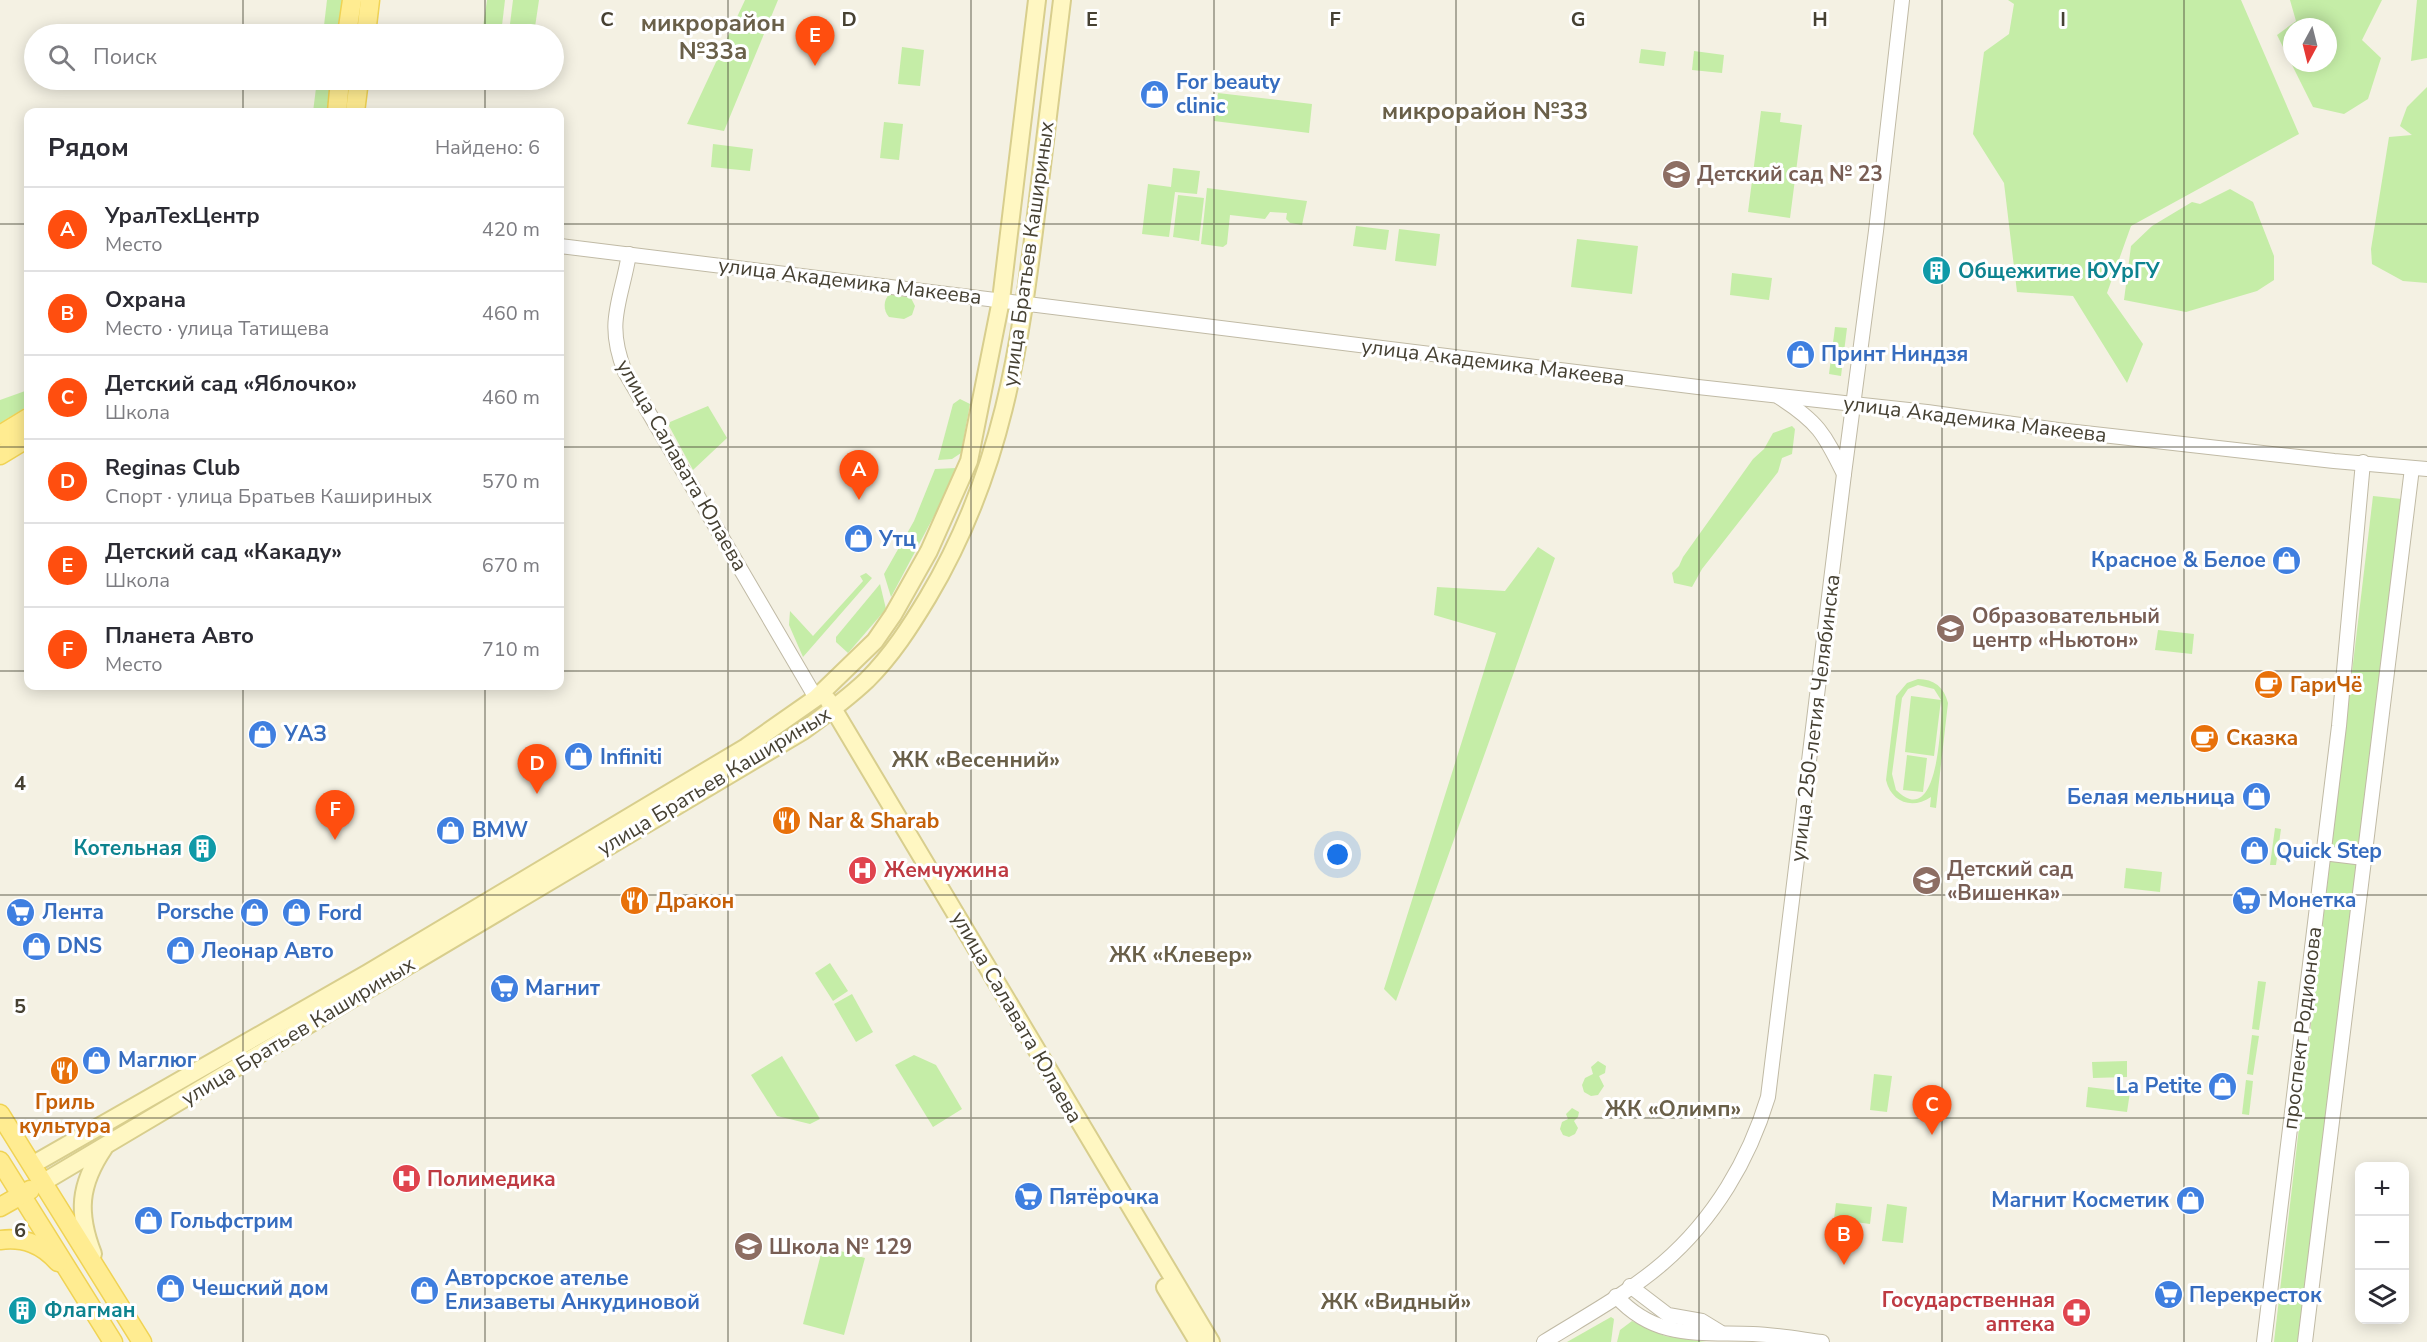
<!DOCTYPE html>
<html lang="ru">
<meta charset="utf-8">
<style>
:root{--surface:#fff;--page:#f7f7f7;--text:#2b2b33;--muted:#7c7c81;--line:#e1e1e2;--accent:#ff4e0f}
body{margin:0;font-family:"Nunito Sans",sans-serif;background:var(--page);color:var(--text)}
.controls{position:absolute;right:18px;bottom:18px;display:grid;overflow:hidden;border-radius:12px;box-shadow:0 3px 15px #0003}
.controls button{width:54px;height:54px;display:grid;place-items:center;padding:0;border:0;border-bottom:2px solid var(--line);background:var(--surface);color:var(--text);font:30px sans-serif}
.compass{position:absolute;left:2283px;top:18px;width:54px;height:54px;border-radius:50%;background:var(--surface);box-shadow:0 3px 15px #0003;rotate:187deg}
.you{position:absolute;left:1338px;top:855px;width:21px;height:21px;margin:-15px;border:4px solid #fff;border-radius:50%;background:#1a73e8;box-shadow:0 0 0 9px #1a73e833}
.badge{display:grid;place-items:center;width:39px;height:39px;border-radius:50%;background:var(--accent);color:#fff;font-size:20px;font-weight:700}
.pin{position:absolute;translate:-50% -50px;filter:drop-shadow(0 2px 3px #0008)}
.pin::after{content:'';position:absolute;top:32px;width:21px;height:18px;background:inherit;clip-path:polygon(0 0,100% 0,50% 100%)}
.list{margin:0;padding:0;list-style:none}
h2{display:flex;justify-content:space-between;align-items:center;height:78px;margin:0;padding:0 24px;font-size:26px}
h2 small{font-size:20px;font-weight:400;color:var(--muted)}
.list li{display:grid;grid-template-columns:39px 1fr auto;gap:18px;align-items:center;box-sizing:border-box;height:84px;padding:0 24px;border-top:2px solid var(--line)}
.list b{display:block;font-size:22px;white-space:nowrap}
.list p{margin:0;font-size:20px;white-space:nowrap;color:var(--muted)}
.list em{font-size:20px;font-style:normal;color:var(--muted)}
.icon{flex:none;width:33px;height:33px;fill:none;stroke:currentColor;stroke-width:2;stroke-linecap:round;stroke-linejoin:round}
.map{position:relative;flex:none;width:2427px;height:1342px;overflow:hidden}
.search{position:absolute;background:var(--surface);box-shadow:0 3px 15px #0003;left:24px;top:24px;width:540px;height:66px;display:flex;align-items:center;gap:15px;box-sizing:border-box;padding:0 21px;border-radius:33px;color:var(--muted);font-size:22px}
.panel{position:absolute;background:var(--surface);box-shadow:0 3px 15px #0003;left:24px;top:108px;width:540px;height:582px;border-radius:12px}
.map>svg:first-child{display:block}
.green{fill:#c5eda7;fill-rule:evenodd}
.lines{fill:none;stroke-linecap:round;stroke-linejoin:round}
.tertiary-casing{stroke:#c0baa5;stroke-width:16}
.secondary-casing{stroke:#d8ce8d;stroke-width:20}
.primary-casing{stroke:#f0d354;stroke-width:21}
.tertiary{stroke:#fff;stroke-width:14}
.secondary{stroke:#fff7c2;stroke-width:16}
.primary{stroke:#ffec91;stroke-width:18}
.grid{fill:none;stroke:#464133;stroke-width:1.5;stroke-opacity:0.55}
.labels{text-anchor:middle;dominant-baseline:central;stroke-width:6;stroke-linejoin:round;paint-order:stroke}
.shop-label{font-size:21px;font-weight:bold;fill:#366cbe;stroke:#fff;text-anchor:start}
.education-label{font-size:21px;font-weight:bold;fill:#785e54;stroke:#fff;text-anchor:start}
.street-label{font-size:21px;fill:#464133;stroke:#fff}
.culture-label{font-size:21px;font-weight:bold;fill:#0d838f;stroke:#fff;text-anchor:start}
.food-label{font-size:21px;font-weight:bold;fill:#c56008;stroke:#fff;text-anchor:start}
.health-label{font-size:21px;font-weight:bold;fill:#be3a42;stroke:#fff;text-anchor:start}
.neighbourhood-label{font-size:22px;font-weight:bold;fill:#6a6049;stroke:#fff}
.quarter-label{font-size:24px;font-weight:bold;fill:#6a6049;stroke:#fff}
.grid-label{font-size:20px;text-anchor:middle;font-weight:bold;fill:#464133;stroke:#fff;stroke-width:6;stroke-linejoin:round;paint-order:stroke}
</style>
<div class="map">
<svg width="2427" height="1342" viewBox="0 0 2427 1342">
<rect width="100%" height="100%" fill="#f4f1e3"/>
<g class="green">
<polygon points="327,0 343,0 339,34 323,34"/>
<polygon points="487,0 505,0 501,34 482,34"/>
<polygon points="513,0 539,0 535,27 510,24"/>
<polygon points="745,0 778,0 724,131 687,124"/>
<polygon points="2008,0 2241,0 2299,134 2131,226 2107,293 2143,344 2127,383 2073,296 2017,292 2004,183 1973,134 1984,52 2009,34 2014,4"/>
<path d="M2290,0H2382L2362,40L2381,58L2368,99L2344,114L2313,107L2277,35L2296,21ZM2292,27H2328V63H2292Z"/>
<polygon points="2417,0 2427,0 2427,58 2411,61"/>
<polygon points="902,47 924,50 920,86 898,84"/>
<polygon points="1641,49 1666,52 1664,66 1639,63"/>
<polygon points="1694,51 1724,55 1722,73 1692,70"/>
<polygon points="317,80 333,80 329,112 313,112"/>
<polygon points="2427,87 2427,283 2403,281 2372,264 2371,249 2389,137 2412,135 2400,126 2407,107"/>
<polygon points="1218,93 1312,104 1309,133 1214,121"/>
<polygon points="1761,111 1781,113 1780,122 1802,125 1790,218 1748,212"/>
<polygon points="884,122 903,124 899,160 880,158"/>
<polygon points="713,144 753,149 750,171 711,167"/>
<polygon points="1173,168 1200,171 1197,194 1175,192 1169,237 1142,234 1148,184 1171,187"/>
<polygon points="1207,188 1307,201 1302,225 1290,223 1286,219 1287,213 1270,212 1265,219 1230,215 1227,244 1223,247 1201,244"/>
<polygon points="2230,189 2253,202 2274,256 2274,280 2257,291 2186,312 2124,300 2131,246 2152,226 2192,202 2200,204"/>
<polygon points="1178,195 1204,198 1199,241 1173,237"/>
<polygon points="1356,226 1389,230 1386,250 1353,246"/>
<polygon points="1399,229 1440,234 1436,266 1395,261"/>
<polygon points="1577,239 1638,246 1632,294 1571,287"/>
<polygon points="1732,273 1772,278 1769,300 1730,295"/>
<path d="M890,294L911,298L915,306L912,315L904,319L889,317C883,311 883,299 890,294Z"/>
<polygon points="1835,327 1847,328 1841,376 1829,374"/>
<polygon points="28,390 28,406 0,423 0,400"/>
<polygon points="960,399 970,404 961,453 952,459 938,460 953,404"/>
<polygon points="708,406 727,438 693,470 669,426 670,422"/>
<polygon points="1792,426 1795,429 1792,454 1782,458 1778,472 1702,569 1692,587 1674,583 1672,573 1679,566 1683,557 1753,459 1764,449 1773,433"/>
<polygon points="956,468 942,501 891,597 884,574 914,521 935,469"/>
<polygon points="2373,496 2402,499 2360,851 2331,848"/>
<polygon points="1538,547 1555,558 1396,1001 1384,989 1496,633 1434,615 1437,587 1505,591"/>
<polygon points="866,573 872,578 803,657 789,625 790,611 813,636 863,581 860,576"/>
<polygon points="880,584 886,609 848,653 836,642 836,637"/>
<polygon points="2158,630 2194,634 2192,654 2155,650"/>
<path d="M1918,679C1934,679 1944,687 1948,703L1936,808L1930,807L1931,797C1912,810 1891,802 1886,780L1896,696L1907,683ZM1918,685L1934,689L1941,700L1911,696L1905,752L1934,756L1941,700L1942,708C1940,728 1938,831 1896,790L1892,774L1902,698L1908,689Z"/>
<polygon points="1907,755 1927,758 1923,792 1903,790"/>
<polygon points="2275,828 2281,829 2276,865 2270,865"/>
<polygon points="2330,861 2358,864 2301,1342 2274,1342"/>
<polygon points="2126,868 2162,872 2160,892 2124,888"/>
<polygon points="830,963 848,991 833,1001 815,973"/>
<polygon points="2258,981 2266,982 2259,1030 2252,1029"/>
<polygon points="852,994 873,1032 856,1042 834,1004"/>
<polygon points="2252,1035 2259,1036 2253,1075 2247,1074"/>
<polygon points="914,1055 936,1065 962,1109 933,1127 895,1065"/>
<polygon points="782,1056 820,1119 810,1124 777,1116 751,1075"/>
<polygon points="1598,1061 1606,1066 1605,1073 1599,1076 1604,1086 1598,1095 1591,1096 1584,1092 1582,1085 1585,1078 1593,1074 1591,1067"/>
<polygon points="2127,1061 2127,1077 2093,1078 2092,1062"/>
<polygon points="1874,1074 1892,1076 1887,1112 1870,1110"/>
<polygon points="2246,1080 2253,1081 2249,1115 2242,1114"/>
<polygon points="2088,1087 2130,1092 2127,1112 2086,1107"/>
<polygon points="1572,1108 1579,1112 1578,1117 1574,1121 1578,1128 1575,1134 1569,1137 1563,1135 1560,1129 1562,1122 1568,1119 1566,1114"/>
<polygon points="1836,1203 1872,1207 1870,1224 1834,1219"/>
<polygon points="1887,1204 1907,1207 1903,1243 1882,1241"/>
<polygon points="823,1246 865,1258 844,1335 803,1324"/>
<polygon points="1611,1317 1614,1319 1611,1342 1567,1342"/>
<polygon points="1632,1321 1665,1336 1706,1342 1617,1342 1620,1330"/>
</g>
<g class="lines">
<defs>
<g id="tertiary">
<polyline points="560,246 1698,387 1927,412 2058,430 2334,461 2427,469"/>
<path d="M629,254C621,302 605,322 625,372L816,698"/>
<path d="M1779,397C1818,422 1824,433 1844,474"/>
<polyline points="2323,853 2364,858"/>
<polyline points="1630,1286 1668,1315 1702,1321 1720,1332"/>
<path d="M1616,1296C1656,1340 1699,1332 1753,1334C1776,1335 1799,1339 1822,1342"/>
<path d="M1544,1342C1584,1317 1627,1294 1663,1263C1714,1219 1749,1160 1768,1097L1844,474L1876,231L1902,0"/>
<polyline points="2264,1342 2339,726 2363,462"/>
<polyline points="2305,1342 2412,468"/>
</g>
<g id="secondary">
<polyline points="828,700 1211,1342"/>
<polyline points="32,1165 368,973 746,747 816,698 875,641 893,615 929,551 969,461 1001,300 1037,0"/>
<path d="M42,1183L803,731C825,715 847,699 867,680C892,655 910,627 928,597C1002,473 1020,348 1037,207C1045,138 1054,69 1062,0"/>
<path d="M93,1254C77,1213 79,1185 104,1148"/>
<polyline points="1165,1287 1198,1342"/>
</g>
<g id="primary">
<polyline points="347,34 352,0"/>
<polyline points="366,34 370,0"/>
<polyline points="337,112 340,80"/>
<polyline points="355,112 359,80"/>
<polyline points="0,435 28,418"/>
<polyline points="0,455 28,438"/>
<polyline points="0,1114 142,1342"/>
<polyline points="0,1161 113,1342"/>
<polyline points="0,1207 30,1190"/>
<path d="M0,1240C24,1237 42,1244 58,1262"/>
</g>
</defs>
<use href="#tertiary" class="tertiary-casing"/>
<use href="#secondary" class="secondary-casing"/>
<use href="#primary" class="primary-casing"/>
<use href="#tertiary" class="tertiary"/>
<use href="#secondary" class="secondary"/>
<use href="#primary" class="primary"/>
</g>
<path class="grid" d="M243,0V34M485,0V34M728,0V1342M971,0V1342M1214,0V1342M1456,0V1342M1699,0V1342M1942,0V1342M2184,0V1342M243,80V112M485,80V112M0,224H28M560,224H2427M0,447H28M560,447H2427M0,671H28M560,671H2427M243,686V1342M485,686V1342M0,895H2427M0,1118H2427"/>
<defs>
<symbol id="shop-disc" viewBox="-11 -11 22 22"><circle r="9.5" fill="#3f7fe0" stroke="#fff"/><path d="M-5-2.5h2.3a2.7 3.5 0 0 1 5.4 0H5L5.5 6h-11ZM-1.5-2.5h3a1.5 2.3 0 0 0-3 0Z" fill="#fff"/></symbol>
<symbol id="school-disc" viewBox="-11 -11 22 22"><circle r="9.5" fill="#8d6e63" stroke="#fff"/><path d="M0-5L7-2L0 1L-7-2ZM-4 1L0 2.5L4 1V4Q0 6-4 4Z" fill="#fff"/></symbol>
<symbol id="building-disc" viewBox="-11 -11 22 22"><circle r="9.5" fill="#0f9aa8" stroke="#fff"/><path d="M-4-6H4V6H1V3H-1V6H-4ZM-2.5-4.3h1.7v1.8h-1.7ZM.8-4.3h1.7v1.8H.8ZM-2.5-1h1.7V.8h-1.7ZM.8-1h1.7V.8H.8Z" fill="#fff"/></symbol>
<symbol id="cafe-disc" viewBox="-11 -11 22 22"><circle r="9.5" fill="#e8710a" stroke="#fff"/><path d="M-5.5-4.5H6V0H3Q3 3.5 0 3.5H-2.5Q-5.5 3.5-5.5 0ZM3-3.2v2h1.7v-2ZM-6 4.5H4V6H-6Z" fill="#fff"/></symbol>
<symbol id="restaurant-disc" viewBox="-11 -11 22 22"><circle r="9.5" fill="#e8710a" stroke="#fff"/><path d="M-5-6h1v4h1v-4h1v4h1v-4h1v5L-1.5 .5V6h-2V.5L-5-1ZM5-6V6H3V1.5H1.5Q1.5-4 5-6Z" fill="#fff"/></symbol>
<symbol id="hospital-disc" viewBox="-11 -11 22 22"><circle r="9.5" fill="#e0444e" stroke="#fff"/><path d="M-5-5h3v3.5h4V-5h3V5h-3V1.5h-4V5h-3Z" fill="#fff"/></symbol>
<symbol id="supermarket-disc" viewBox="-11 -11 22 22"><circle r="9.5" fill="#3f7fe0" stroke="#fff"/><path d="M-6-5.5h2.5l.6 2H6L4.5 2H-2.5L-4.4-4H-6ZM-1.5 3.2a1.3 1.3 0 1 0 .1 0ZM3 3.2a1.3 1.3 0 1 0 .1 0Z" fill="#fff"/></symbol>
<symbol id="pharmacy-disc" viewBox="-11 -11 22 22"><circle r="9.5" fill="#e0444e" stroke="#fff"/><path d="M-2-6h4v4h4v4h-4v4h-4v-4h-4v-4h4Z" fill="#fff"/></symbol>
</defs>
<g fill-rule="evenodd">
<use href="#shop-disc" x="1138" y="78" width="33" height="33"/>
<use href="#school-disc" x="1660" y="158" width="33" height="33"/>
<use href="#building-disc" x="1920" y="254" width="33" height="33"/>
<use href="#shop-disc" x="1784" y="338" width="33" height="33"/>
<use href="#shop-disc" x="842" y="522" width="33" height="33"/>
<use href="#shop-disc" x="2270" y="544" width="33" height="33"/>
<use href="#school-disc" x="1934" y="612" width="33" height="33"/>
<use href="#cafe-disc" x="2252" y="668" width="33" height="33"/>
<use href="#shop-disc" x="246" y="718" width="33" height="33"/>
<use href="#cafe-disc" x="2188" y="722" width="33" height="33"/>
<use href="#shop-disc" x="562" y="740" width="33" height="33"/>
<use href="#shop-disc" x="2240" y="780" width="33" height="33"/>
<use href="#restaurant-disc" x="770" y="804" width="33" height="33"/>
<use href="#shop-disc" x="434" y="814" width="33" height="33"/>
<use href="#building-disc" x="186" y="832" width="33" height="33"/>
<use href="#shop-disc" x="2238" y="834" width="33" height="33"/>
<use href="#hospital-disc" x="846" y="854" width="33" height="33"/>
<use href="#school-disc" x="1910" y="864" width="33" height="33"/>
<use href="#supermarket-disc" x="2230" y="884" width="33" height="33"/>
<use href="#restaurant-disc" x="618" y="884" width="33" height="33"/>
<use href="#supermarket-disc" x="4" y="896" width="33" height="33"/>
<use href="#shop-disc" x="238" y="896" width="33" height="33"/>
<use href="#shop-disc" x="280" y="896" width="33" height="33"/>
<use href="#shop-disc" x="20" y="930" width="33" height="33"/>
<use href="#shop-disc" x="164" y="934" width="33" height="33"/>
<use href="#supermarket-disc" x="488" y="972" width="33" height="33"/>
<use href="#shop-disc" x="80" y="1044" width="33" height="33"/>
<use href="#restaurant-disc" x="48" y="1054" width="33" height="33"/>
<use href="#shop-disc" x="2206" y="1070" width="33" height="33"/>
<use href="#hospital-disc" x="390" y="1162" width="33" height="33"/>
<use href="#supermarket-disc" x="1012" y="1180" width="33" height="33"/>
<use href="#shop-disc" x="2174" y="1184" width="33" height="33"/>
<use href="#shop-disc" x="132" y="1204" width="33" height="33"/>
<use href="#school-disc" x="732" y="1230" width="33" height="33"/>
<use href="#shop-disc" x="154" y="1272" width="33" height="33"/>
<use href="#shop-disc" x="408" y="1274" width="33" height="33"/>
<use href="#supermarket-disc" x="2152" y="1278" width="33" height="33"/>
<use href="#building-disc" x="6" y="1294" width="33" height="33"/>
<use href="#pharmacy-disc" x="2060" y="1296" width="33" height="33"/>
</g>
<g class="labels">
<g class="shop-label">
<text x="1176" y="82">For beauty<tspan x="1176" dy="24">clinic</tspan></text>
<text x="1821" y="354">Принт Ниндзя</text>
<text x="879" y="539">Утц</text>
<text x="2266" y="560" text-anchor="end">Красное &amp; Белое</text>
<text x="284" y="734">УАЗ</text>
<text x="600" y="757">Infiniti</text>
<text x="2235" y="797" text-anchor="end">Белая мельница</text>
<text x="472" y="830">BMW</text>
<text x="2276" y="851">Quick Step</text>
<text x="2268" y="900">Монетка</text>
<text x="42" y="912">Лента</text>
<text x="234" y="912" text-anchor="end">Porsche</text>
<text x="318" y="913">Ford</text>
<text x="57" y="946">DNS</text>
<text x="201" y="951">Леонар Авто</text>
<text x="525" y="988">Магнит</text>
<text x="118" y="1060">Маглюг</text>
<text x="2202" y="1086" text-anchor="end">La Petite</text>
<text x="1049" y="1197">Пятёрочка</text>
<text x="2169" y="1200" text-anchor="end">Магнит Косметик</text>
<text x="170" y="1221">Гольфстрим</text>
<text x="445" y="1278">Авторское ателье<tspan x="445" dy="24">Елизаветы Анкудиновой</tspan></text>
<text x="192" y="1288">Чешский дом</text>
<text x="2189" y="1295">Перекресток</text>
</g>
<g class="education-label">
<text x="1697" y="174">Детский сад № 23</text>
<text x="1972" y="616">Образовательный<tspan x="1972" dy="24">центр «Ньютон»</tspan></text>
<text x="1947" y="869">Детский сад<tspan x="1947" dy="24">«Вишенка»</tspan></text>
<text x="769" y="1247">Школа № 129</text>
</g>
<g class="street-label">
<text transform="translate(1028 254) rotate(-82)">улица Братьев Кашириных</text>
<text transform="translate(850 281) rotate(7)">улица Академика Макеева</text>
<text transform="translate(1493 362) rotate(7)">улица Академика Макеева</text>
<text transform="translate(1975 419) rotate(7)">улица Академика Макеева</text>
<text transform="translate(682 465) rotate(60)">улица Салавата Юлаева</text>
<text transform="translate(1815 718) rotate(-83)">улица 250-летия Челябинска</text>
<text transform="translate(714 781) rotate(-31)">улица Братьев Кашириных</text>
<text transform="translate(1017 1017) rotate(60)">улица Салавата Юлаева</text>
<text transform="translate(2302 1028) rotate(-83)">проспект Родионова</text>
<text transform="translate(298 1031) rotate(-31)">улица Братьев Кашириных</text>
</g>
<g class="culture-label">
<text x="1958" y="271">Общежитие ЮУрГУ</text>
<text x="182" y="848" text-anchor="end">Котельная</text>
<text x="44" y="1310">Флагман</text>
</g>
<g class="food-label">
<text x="2290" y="685">ГариЧё</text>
<text x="2226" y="738">Сказка</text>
<text x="808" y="821">Nar &amp; Sharab</text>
<text x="656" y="901">Дракон</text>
<text x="65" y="1102" text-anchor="middle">Гриль<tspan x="65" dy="24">культура</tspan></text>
</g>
<g class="health-label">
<text x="884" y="870">Жемчужина</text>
<text x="427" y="1179">Полимедика</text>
<text x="2055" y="1300" text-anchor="end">Государственная<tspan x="2055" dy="24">аптека</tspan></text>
</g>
<g class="neighbourhood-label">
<text x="976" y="760">ЖК «Весенний»</text>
<text x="1181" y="955">ЖК «Клевер»</text>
<text x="1673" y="1109">ЖК «Олимп»</text>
<text x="1396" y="1302">ЖК «Видный»</text>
</g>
<g class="quarter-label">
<text x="713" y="23">микрорайон<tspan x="713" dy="28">№33а</tspan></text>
<text x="1485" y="111">микрорайон №33</text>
</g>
</g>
<g class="grid-label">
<text x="607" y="26">C</text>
<text x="849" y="26">D</text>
<text x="1092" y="26">E</text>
<text x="1335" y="26">F</text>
<text x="1578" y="26">G</text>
<text x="1820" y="26">H</text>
<text x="2063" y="26">I</text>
<text x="20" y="790">4</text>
<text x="20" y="1013">5</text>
<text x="20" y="1237">6</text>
</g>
</svg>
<div class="controls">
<button>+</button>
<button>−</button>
<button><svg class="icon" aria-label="layers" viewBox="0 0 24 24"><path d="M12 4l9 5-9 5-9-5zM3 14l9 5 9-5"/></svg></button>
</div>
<svg class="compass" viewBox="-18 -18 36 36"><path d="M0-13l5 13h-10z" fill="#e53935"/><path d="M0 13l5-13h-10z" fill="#7c7c81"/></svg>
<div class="you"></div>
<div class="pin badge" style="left:859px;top:500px">A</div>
<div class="pin badge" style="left:1844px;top:1265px">B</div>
<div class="pin badge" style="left:1932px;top:1135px">C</div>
<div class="pin badge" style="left:537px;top:794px">D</div>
<div class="pin badge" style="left:815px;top:66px">E</div>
<div class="pin badge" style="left:335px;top:840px">F</div>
<div class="search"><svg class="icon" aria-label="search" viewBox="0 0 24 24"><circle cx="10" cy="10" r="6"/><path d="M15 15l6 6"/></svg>Поиск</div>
<section class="panel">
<h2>Рядом<small>Найдено: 6</small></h2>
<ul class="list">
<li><span class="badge">A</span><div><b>УралТехЦентр</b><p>Место</p></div><em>420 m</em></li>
<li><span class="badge">B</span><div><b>Охрана</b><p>Место · улица Татищева</p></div><em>460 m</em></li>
<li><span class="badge">C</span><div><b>Детский сад «Яблочко»</b><p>Школа</p></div><em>460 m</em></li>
<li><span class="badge">D</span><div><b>Reginas Club</b><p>Спорт · улица Братьев Кашириных</p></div><em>570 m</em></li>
<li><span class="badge">E</span><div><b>Детский сад «Какаду»</b><p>Школа</p></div><em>670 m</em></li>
<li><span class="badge">F</span><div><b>Планета Авто</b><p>Место</p></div><em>710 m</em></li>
</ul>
</section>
</div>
